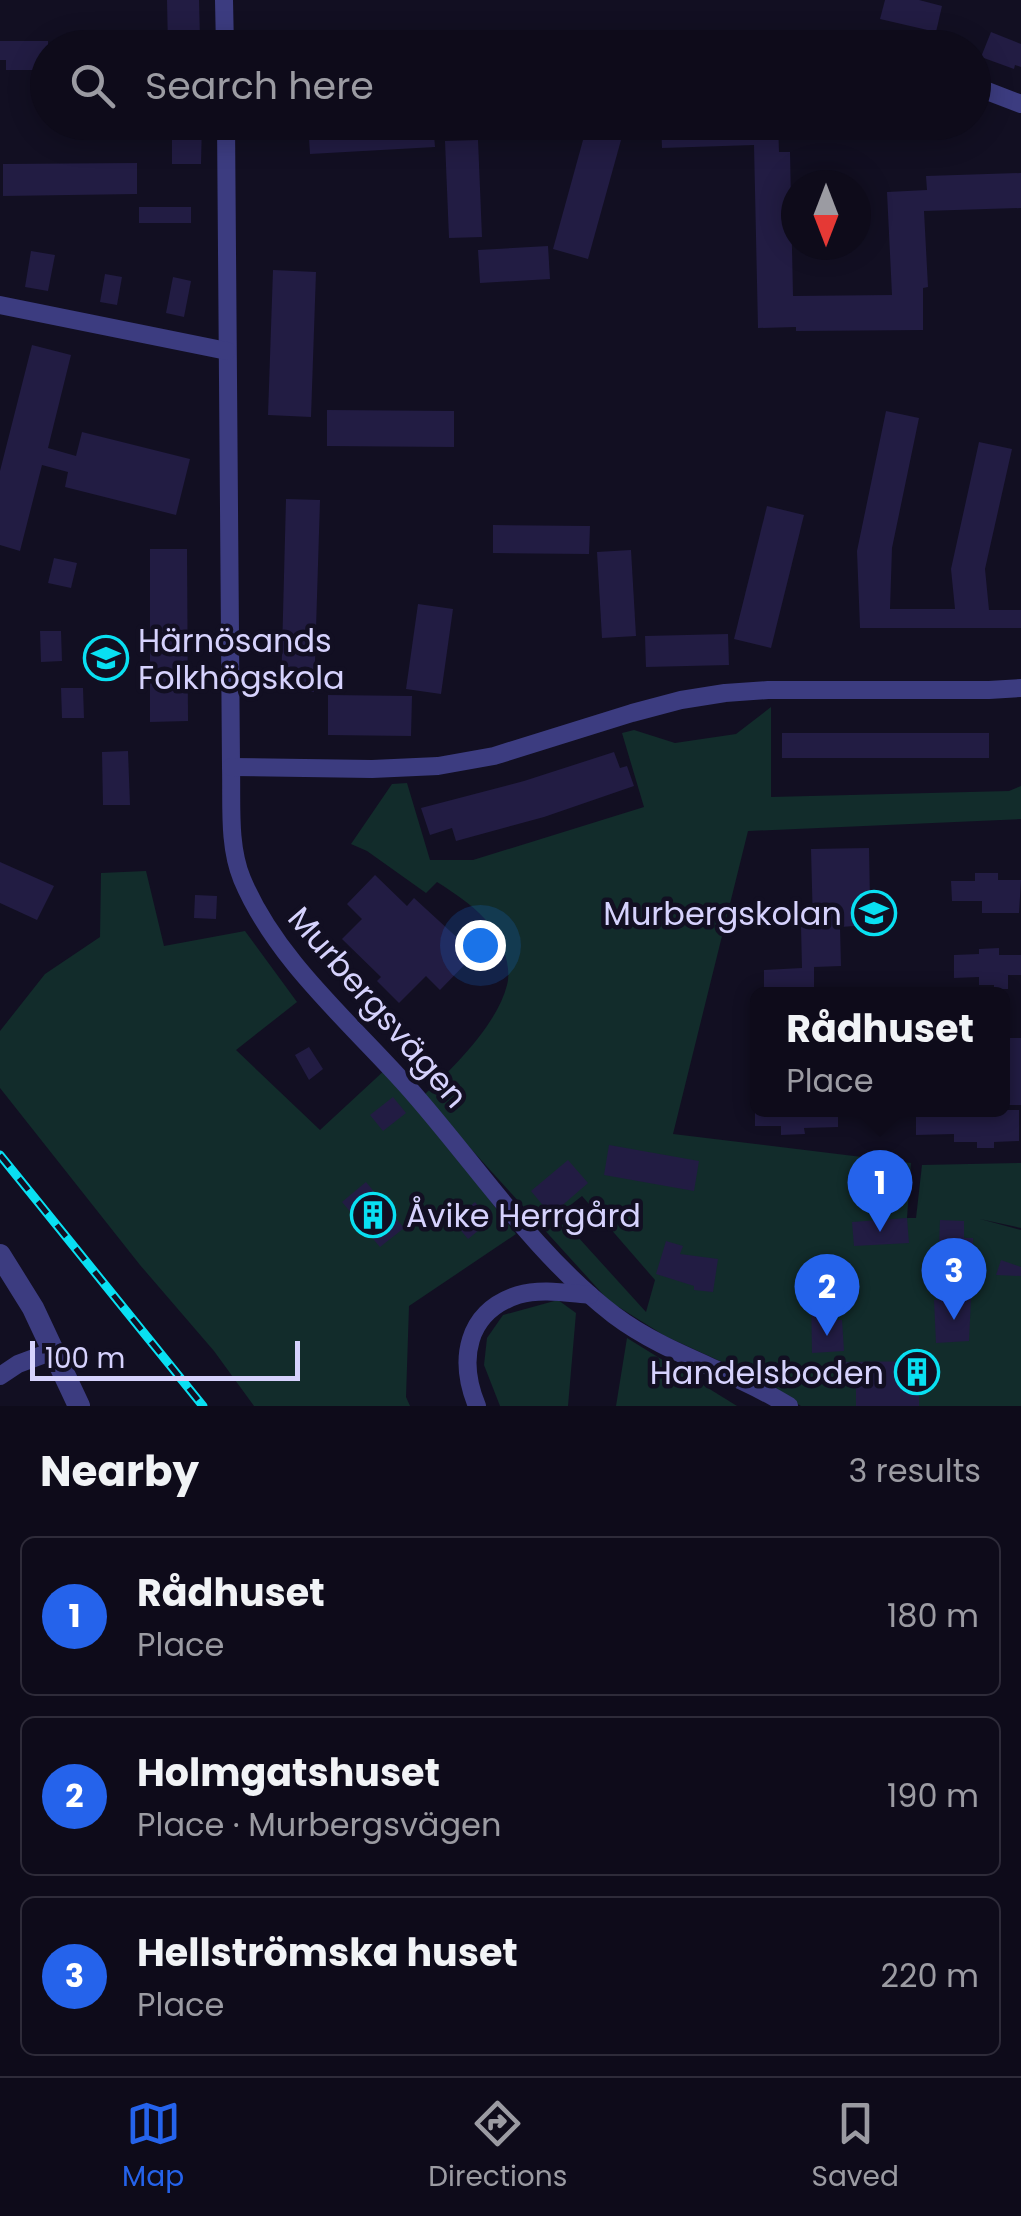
<!DOCTYPE html>
<meta charset="utf-8">
<style>
:root{--surface:#0e0b1a;--page:#171423;--text:#f1f3f6;--muted:#9b9ba2;--line:#2e2b39;--accent:#2563eb}
body{margin:0;font-family:Poppins,sans-serif;background:var(--page);color:var(--text)}
.compass{position:absolute;left:781px;top:170px;width:90px;height:90px;border-radius:50%;background:var(--surface);box-shadow:0 5px 25px #0003;rotate:180deg}
.scale{position:absolute;left:30px;bottom:25px;width:270px;box-sizing:border-box;padding-left:10px;border:5px solid #d6d2fd;border-top:0;font-size:28px;line-height:35px;white-space:nowrap;color:#d6d2fd;-webkit-text-stroke:8px #120f22;paint-order:stroke}
.you{position:absolute;left:480px;top:945px;width:35px;height:35px;margin:-25px;border:8px solid #fff;border-radius:50%;background:#1a73e8;box-shadow:0 0 0 15px #1a73e833}
.badge{display:grid;place-items:center;width:65px;height:65px;border-radius:50%;background:var(--accent);color:#fff;font-size:32px;font-weight:700}
.pin{position:absolute;translate:-50% -82px;filter:drop-shadow(0 2px 5px #0008)}
.pin::after{content:'';position:absolute;top:52px;width:35px;height:30px;background:inherit;clip-path:polygon(0 0,100% 0,50% 100%)}
.popup{position:absolute;left:750px;top:987px;width:260px;height:130px;box-sizing:border-box;display:grid;place-content:center;border-radius:15px;background:var(--surface);filter:drop-shadow(0 2px 8px #0005);font-size:32px;white-space:nowrap;color:var(--muted)}
.popup b{font-size:38px;color:var(--text)}
.popup::after{content:'';position:absolute;left:50%;top:100%;margin-left:-20px;border:20px solid transparent;border-top-color:var(--surface)}
.list{margin:0;padding:0;list-style:none}
h2{display:flex;justify-content:space-between;align-items:center;height:130px;margin:0;padding:0 40px;font-size:42px}
h2 small{font-size:32px;font-weight:400;color:var(--muted)}
.list li{display:grid;grid-template-columns:65px 1fr auto;gap:30px;align-items:center;box-sizing:border-box;height:160px;margin:0 20px 20px;padding:0 20px;border:2px solid var(--line);border-radius:15px}
.list b{display:block;font-size:38px;white-space:nowrap}
.list p{margin:0;font-size:32px;white-space:nowrap;color:var(--muted)}
.list em{font-size:32px;font-style:normal;color:var(--muted)}
.icon{flex:none;width:55px;height:55px;fill:none;stroke:currentColor;stroke-width:2;stroke-linecap:round;stroke-linejoin:round}
.map{position:relative;flex:none;width:1021px;height:1406px;overflow:hidden}
.search{position:absolute;background:var(--surface);box-shadow:0 5px 25px #0003;left:30px;right:30px;top:30px;height:110px;display:flex;align-items:center;gap:25px;box-sizing:border-box;padding:0 35px;border-radius:55px;color:var(--muted);font-size:38px}
.sheet{height:670px;background:var(--surface)}
nav{display:flex;justify-content:space-around;align-items:center;box-sizing:border-box;height:140px;border-top:2px solid var(--line);background:var(--surface);font-size:28px;color:var(--muted)}
nav a{display:grid;justify-items:center;gap:5px}
nav .on{color:var(--accent)}
.map>svg:first-child{display:block}
.green{fill:#122c2b;fill-rule:evenodd}
.building{fill:#221c43}
.lines{fill:none;stroke-linecap:round;stroke-linejoin:round}
.minor{stroke:#3c3c80;stroke-width:18}
.tertiary{stroke:#3c3c80;stroke-width:22}
.rail-casing{stroke:#09e0f2;stroke-width:9}
.rail{stroke:#120f22;stroke-width:5;stroke-dasharray:15;stroke-linecap:butt}
.labels{text-anchor:middle;dominant-baseline:central;stroke-width:9;stroke-linejoin:round;paint-order:stroke}
.poi-label{font-size:32px;fill:#d6d2fd;stroke:#120f22;text-anchor:start}
.street-label{font-size:32px;fill:#d6d2fd;stroke:#120f22}
</style>
<div class="map">
<svg width="1021" height="1406" viewBox="0 0 1021 1406">
<rect width="100%" height="100%" fill="#120f22"/>
<g class="green">
<path d="M771,707V797L1009,791L1021,786V819L748,831L673,1134L911,1163L907,1218H916L922,1165L1021,1163V1228L980,1219L1021,1230V1406H801L744,1372L665,1336L609,1301L423,1096C453,1068 497,1025 507,985C512,967 502,940 491,926C477,908 456,894 437,882L426,893L367,851L351,844L392,784L407,783L430,860H473L644,807L622,733L634,730L675,743L736,734ZM582,1196L655,1280L646,1312L558,1215Z"/>
<polygon points="146,871 164,946 245,931 297,1002 236,1050 320,1130 387,1068 516,1234 409,1306 406,1397 410,1406 254,1406 214,1351 140,1265 0,1088 0,1031 45,974 100,937 101,873"/>
<polygon points="558,1300 576,1313 568,1406 500,1406 484,1365 487,1338 503,1315"/>
<polygon points="627,1338 737,1406 616,1406"/>
</g>
<g class="building">
<polygon points="167,0 199,0 200,40 185,40 185,48 168,48"/>
<polygon points="885,0 919,0 942,6 936,32 880,19"/>
<polygon points="991,32 1021,44 1021,67 1015,65 1014,69 981,57"/>
<polygon points="0,41 48,41 48,70 6,70 6,60 0,60"/>
<polygon points="172,122 202,122 201,164 172,164"/>
<polygon points="308,122 433,122 435,147 310,154"/>
<polygon points="588,122 626,122 588,259 553,249"/>
<polygon points="661,122 778,122 779,152 790,152 793,296 892,295 887,192 927,190 926,176 1021,173 1021,208 924,211 928,287 923,288 923,330 796,331 796,327 758,328 754,145 662,148"/>
<polygon points="478,140 482,237 449,238 445,141"/>
<polygon points="137,163 137,194 3,196 3,164"/>
<rect x="139" y="207" width="52" height="16"/>
<polygon points="548,246 550,279 480,283 478,250"/>
<polygon points="31,251 55,255 48,291 25,287"/>
<polygon points="273,270 316,272 311,417 268,415"/>
<polygon points="105,274 122,277 117,305 100,302"/>
<polygon points="173,277 191,281 184,317 166,313"/>
<polygon points="32,345 71,355 48,448 76,456 82,432 190,459 176,515 65,487 68,472 42,465 20,551 0,545 0,471"/>
<polygon points="327,410 454,411 454,447 327,446"/>
<polygon points="886,411 919,418 892,548 890,609 955,609 951,569 979,442 1012,449 985,569 989,610 1021,610 1021,628 860,628 857,551"/>
<polygon points="286,499 320,500 314,692 281,691"/>
<polygon points="767,506 804,515 771,648 734,639"/>
<polygon points="493,525 590,526 589,554 493,553"/>
<polygon points="150,549 187,549 188,721 150,722"/>
<polygon points="631,550 636,636 602,638 597,552"/>
<polygon points="54,558 77,563 71,588 48,583"/>
<polygon points="418,604 453,609 441,694 406,689"/>
<polygon points="40,631 61,631 62,661 41,662"/>
<polygon points="728,634 729,665 646,667 645,636"/>
<polygon points="61,688 83,688 84,718 62,718"/>
<polygon points="328,695 412,696 411,736 328,735"/>
<rect x="782" y="733" width="207" height="25"/>
<polygon points="128,751 130,805 103,805 102,752"/>
<polygon points="614,752 620,768 627,766 634,786 544,817 456,841 452,828 430,835 421,808 524,781"/>
<polygon points="869,848 870,902 854,902 855,926 840,927 841,966 814,967 814,994 764,994 764,970 802,968 801,926 813,926 811,849"/>
<polygon points="0,862 54,886 37,920 0,903"/>
<polygon points="975,873 998,873 998,880 1021,880 1019,913 982,913 982,901 952,901 951,881 975,881"/>
<polygon points="375,875 407,906 414,898 475,954 440,990 426,976 399,1003 377,981 381,977 342,939 362,919 347,904"/>
<polygon points="195,895 217,896 216,919 194,918"/>
<polygon points="999,948 999,955 1021,955 1021,975 1008,975 1008,989 994,989 994,985 979,985 979,977 954,978 954,955 979,954 979,949"/>
<polygon points="1006,1038 1021,1038 1021,1105 1006,1105 1006,1082 1002,1082 1002,1065 1006,1065"/>
<polygon points="309,1047 323,1069 309,1080 295,1055"/>
<polygon points="393,1097 406,1113 383,1131 370,1115"/>
<polygon points="755,1110 838,1110 838,1127 804,1128 805,1134 781,1135 781,1126 755,1126"/>
<polygon points="916,1110 1019,1110 1019,1141 994,1142 994,1148 977,1148 977,1142 954,1142 954,1134 916,1135"/>
<polygon points="609,1145 699,1161 694,1191 604,1175"/>
<polygon points="568,1160 588,1183 551,1215 531,1191"/>
<polygon points="366,1182 404,1228 380,1247 342,1202"/>
<polygon points="475,1202 490,1221 468,1239 453,1221"/>
<polygon points="907,1218 909,1243 854,1246 852,1222"/>
<polygon points="940,1220 964,1221 964,1238 973,1238 973,1252 963,1252 962,1274 938,1273"/>
<polygon points="666,1241 683,1246 680,1254 718,1259 713,1292 694,1290 694,1286 656,1274"/>
<polygon points="1001,1260 1021,1267 1021,1276 996,1275"/>
<polygon points="832,1262 835,1320 842,1320 844,1351 812,1353 811,1297 801,1290 800,1283 802,1278 808,1276 808,1263"/>
<polygon points="971,1298 969,1341 936,1343 934,1300"/>
<polygon points="939,1361 939,1383 919,1383 919,1406 856,1406 856,1383 836,1383 836,1362"/>
</g>
<g class="lines">
<g class="minor">
<polyline points="224,0 225,48"/>
<polyline points="974,86 1021,104"/>
<path d="M226,122L231,767C232,803 228,845 242,879C276,960 349,1021 406,1085C475,1162 532,1252 614,1315C667,1355 733,1371 789,1406"/>
<polyline points="0,305 227,351"/>
<polyline points="231,767 372,769 438,766 494,756 632,713 681,700 725,693 768,690 989,690 1021,688"/>
<polyline points="0,1376 18,1364 53,1351"/>
<path d="M477,1406C458,1360 466,1312 518,1295C541,1288 567,1293 590,1295"/>
</g>
<polyline class="tertiary" points="0,1255 33,1308 79,1406"/>
<defs>
<polyline id="rail" points="0,1155 203,1406"/>
</defs>
<use href="#rail" class="rail-casing"/>
<use href="#rail" class="rail"/>
</g>
<defs>
<symbol id="school-ring" viewBox="-11 -11 22 22"><circle r="9.5" fill="#120f22" stroke="#09e0f2" stroke-width="1.5"/><path d="M0-5L7-2L0 1L-7-2ZM-4 1L0 2.5L4 1V4Q0 6-4 4Z" fill="#09e0f2"/></symbol>
<symbol id="building-ring" viewBox="-11 -11 22 22"><circle r="9.5" fill="#120f22" stroke="#09e0f2" stroke-width="1.5"/><path d="M-4-6H4V6H1V3H-1V6H-4ZM-2.5-4.3h1.7v1.8h-1.7ZM.8-4.3h1.7v1.8H.8ZM-2.5-1h1.7V.8h-1.7ZM.8-1h1.7V.8H.8Z" fill="#09e0f2"/></symbol>
</defs>
<g fill-rule="evenodd">
<use href="#school-ring" x="81" y="633" width="50" height="50"/>
<use href="#school-ring" x="849" y="888" width="50" height="50"/>
<use href="#building-ring" x="348" y="1190" width="50" height="50"/>
<use href="#building-ring" x="892" y="1347" width="50" height="50"/>
</g>
<g class="labels">
<g class="poi-label">
<text x="138" y="640">Härnösands<tspan x="138" dy="37">Folkhögskola</tspan></text>
<text x="842" y="913" text-anchor="end">Murbergskolan</text>
<text x="406" y="1215">Åvike Herrgård</text>
<text x="884" y="1372" text-anchor="end">Handelsboden</text>
</g>
<g class="street-label">
<text transform="translate(378 1007) rotate(49)">Murbergsvägen</text>
</g>
</g>
</svg>
<svg class="compass" viewBox="-18 -18 36 36"><path d="M0-13l5 13h-10z" fill="#e53935"/><path d="M0 13l5-13h-10z" fill="#9b9ba2"/></svg>
<div class="scale">100 m</div>
<div class="you"></div>
<div class="pin badge" style="left:880px;top:1232px">1</div>
<div class="popup"><b>Rådhuset</b>Place</div>
<div class="pin badge" style="left:827px;top:1336px">2</div>
<div class="pin badge" style="left:954px;top:1320px">3</div>
<div class="search"><svg class="icon" aria-label="search" viewBox="0 0 24 24"><circle cx="10" cy="10" r="6"/><path d="M15 15l6 6"/></svg>Search here</div>
</div>
<section class="sheet">
<h2>Nearby<small>3 results</small></h2>
<ul class="list">
<li><span class="badge">1</span><div><b>Rådhuset</b><p>Place</p></div><em>180 m</em></li>
<li><span class="badge">2</span><div><b>Holmgatshuset</b><p>Place · Murbergsvägen</p></div><em>190 m</em></li>
<li><span class="badge">3</span><div><b>Hellströmska huset</b><p>Place</p></div><em>220 m</em></li>
</ul>
</section>
<nav>
<a class="on"><svg class="icon" aria-label="map" viewBox="0 0 24 24"><path d="M3 6l6-2 6 2 6-2v14l-6 2-6-2-6 2zM9 4v14M15 6v14"/></svg>Map</a>
<a><svg class="icon" aria-label="directions" viewBox="0 0 24 24"><path d="M12 3l9 9-9 9-9-9zM9 14v-3h6M13 9l2 2-2 2"/></svg>Directions</a>
<a><svg class="icon" aria-label="saved" viewBox="0 0 24 24"><path d="M7 4h10v16l-5-4-5 4z"/></svg>Saved</a>
</nav>
